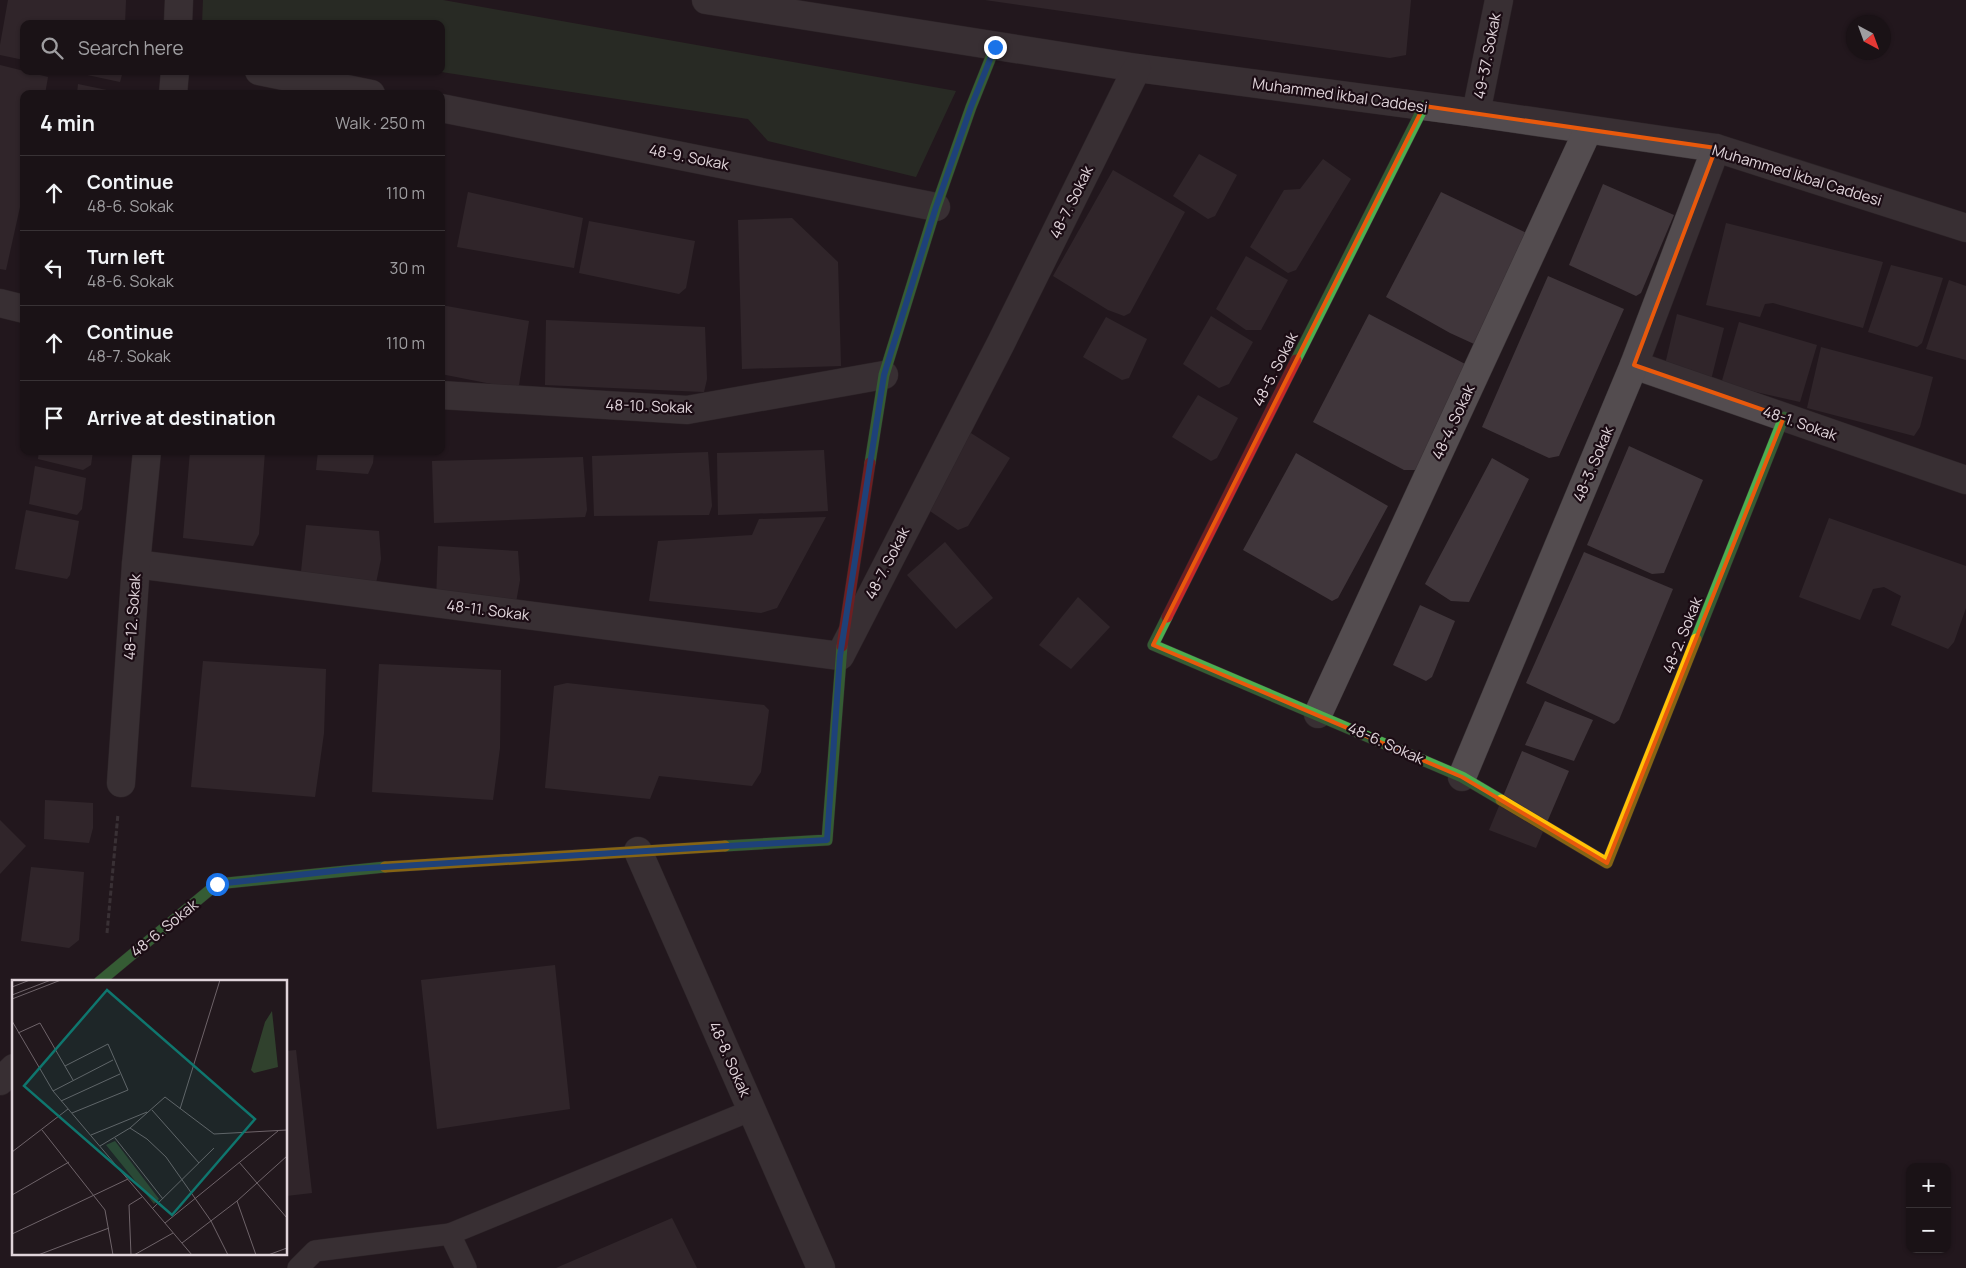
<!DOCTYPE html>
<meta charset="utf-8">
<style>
:root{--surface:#1a1216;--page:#231b1f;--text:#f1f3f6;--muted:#9f9ea1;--line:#383235}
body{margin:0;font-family:Manrope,sans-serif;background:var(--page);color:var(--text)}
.controls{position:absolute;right:15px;bottom:15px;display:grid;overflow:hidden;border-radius:10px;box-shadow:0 1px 4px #0004}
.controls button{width:45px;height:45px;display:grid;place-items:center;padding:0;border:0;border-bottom:1px solid var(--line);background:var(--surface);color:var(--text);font:25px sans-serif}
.compass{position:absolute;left:1846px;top:15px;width:45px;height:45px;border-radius:50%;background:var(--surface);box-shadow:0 1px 4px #0004;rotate:139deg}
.stop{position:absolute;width:15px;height:15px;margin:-11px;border:4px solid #1a73e8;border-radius:50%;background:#fff}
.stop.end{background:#1a73e8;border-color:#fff;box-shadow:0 1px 5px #0008}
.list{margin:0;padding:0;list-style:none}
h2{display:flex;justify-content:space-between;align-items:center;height:65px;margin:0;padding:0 20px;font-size:21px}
h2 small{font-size:16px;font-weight:400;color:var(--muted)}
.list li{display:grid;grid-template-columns:32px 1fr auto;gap:15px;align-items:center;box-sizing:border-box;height:75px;padding:0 20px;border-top:1px solid var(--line)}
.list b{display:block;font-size:19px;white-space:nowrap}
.list p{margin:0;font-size:16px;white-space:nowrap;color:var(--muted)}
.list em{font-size:16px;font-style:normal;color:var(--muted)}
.icon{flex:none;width:28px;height:28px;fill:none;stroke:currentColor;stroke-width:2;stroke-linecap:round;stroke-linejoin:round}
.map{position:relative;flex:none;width:1966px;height:1268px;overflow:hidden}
.search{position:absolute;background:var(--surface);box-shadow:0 1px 4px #0004;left:20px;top:20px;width:425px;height:55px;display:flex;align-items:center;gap:12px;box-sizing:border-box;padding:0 18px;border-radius:10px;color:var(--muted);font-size:19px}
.panel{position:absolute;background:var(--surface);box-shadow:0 1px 4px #0004;left:20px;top:90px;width:425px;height:365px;border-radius:10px}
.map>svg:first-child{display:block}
.green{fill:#30412d}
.building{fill:#40363b}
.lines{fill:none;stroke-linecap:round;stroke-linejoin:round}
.lane-casing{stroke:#393235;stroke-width:22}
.street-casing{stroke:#393235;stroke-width:29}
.fast-casing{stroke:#393235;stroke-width:12}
.slow-casing{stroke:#393235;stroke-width:12}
.jam-casing{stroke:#393235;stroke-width:12}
.path{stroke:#554f52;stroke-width:3;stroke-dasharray:5 2.5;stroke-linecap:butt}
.lane{stroke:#534c4f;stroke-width:21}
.street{stroke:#534c4f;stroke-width:28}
.fast{stroke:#4caf50;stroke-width:11}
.slow{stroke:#ffc107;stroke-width:11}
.jam{stroke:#c62828;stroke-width:11}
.route{stroke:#1a73e8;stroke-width:6}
.marked{fill:none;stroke:#e8590c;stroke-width:4;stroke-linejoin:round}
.labels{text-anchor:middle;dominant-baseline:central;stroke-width:4.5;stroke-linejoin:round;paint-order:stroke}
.street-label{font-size:15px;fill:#e0d4da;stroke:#1b0c14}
.inset-road{fill:none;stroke:#6e6369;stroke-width:1}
.view{fill:#0f766e;fill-opacity:0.15;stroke:#0f766e;stroke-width:2.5}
.inset-edge{fill:none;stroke:#e0d4da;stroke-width:2.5}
</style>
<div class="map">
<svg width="1966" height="1268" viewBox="0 0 1966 1268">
<rect width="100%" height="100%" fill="#22181d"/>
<polygon class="green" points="203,0 443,0 956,91 916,177 768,141 748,119 435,71 441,71 441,24 202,24"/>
<g class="building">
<polygon points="8,0 126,0 125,24 24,24 24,60 0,55 0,45"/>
<polygon points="985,0 1411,0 1406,55 1390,58"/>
<polygon points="0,65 48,77 45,94 24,94 24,189 6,270 0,269"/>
<polygon points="78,71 123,71 120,82 78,73"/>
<polygon points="78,84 121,93 121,94 77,94"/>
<polygon points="1199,154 1237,175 1215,216 1208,219 1173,196"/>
<polygon points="1323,159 1351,179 1296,270 1288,273 1250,247 1284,190 1300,189"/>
<polygon points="1113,170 1185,212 1130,313 1124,316 1108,310 1053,276"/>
<polygon points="1603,184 1674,215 1641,293 1636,296 1569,265"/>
<polygon points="468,192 583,218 574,268 457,247"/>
<polygon points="1441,192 1543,241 1485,349 1450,333 1386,297"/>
<polygon points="792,218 838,262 841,366 742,369 738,220"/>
<polygon points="589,221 695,241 686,288 679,294 579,273"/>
<polygon points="1726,223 1883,262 1863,328 1773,303 1765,304 1760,317 1706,305"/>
<polygon points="1246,256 1288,280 1261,330 1246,330 1216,309"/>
<polygon points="1891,265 1943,278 1922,343 1917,347 1868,332"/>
<polygon points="1548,276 1624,309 1559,456 1549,458 1482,427"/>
<polygon points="1949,280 1966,286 1966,360 1926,349"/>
<polygon points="441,305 529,321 519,385 507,387 441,374"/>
<polygon points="1369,314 1469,366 1417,470 1404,470 1313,422"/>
<polygon points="1677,314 1724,328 1710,384 1663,373"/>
<polygon points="1211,316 1253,342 1229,384 1219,388 1183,364"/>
<polygon points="1106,317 1147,339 1129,378 1122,380 1083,357"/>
<polygon points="546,320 705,327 707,379 704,392 545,385"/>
<polygon points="1739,322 1817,345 1800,402 1721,384"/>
<polygon points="1821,347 1933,377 1920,427 1914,436 1807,408"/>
<polygon points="1198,395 1238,418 1217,458 1211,461 1172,437"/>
<polygon points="963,428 1010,458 968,526 958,530 915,501"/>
<polygon points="1629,446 1703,480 1664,573 1652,574 1587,545"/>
<polygon points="824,450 828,511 718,515 717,453"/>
<polygon points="39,451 93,451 91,465 83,470 38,459"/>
<polygon points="190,451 265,451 259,534 253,546 183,538"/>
<polygon points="318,451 374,451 373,463 368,474 316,470"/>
<polygon points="708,452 712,506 709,515 594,516 592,456"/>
<polygon points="1296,453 1388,506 1338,598 1332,601 1243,550"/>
<polygon points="583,457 587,510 585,517 434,523 432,461"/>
<polygon points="1492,458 1529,479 1469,602 1451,601 1425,584"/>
<polygon points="35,466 86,478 82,509 77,515 29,504"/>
<polygon points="26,510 79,521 70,575 67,579 15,569"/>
<polygon points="826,517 777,608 761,613 649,601 658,541 752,535 759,519"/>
<polygon points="1829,518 1966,566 1966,608 1954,642 1948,649 1891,625 1901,596 1884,587 1873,589 1860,620 1799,597"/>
<polygon points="306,525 379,531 381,559 375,588 300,581"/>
<polygon points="945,542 993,598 956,629 907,575"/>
<polygon points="438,546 518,551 520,580 515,608 436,602"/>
<polygon points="1584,552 1673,589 1619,720 1614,724 1526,683"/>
<polygon points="1078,597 1110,627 1071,669 1039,645"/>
<polygon points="1420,605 1455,621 1432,677 1426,681 1393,665"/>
<polygon points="203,661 326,669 324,733 315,797 191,787"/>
<polygon points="379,664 501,670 500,748 493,800 372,792"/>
<polygon points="567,683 764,705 769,710 761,772 752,786 659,776 650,799 545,788 554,686"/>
<polygon points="1545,701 1593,720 1574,761 1525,745"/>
<polygon points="1522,751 1569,771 1536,848 1489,830"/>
<polygon points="45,800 93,803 93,828 89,843 44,839"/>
<polygon points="0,820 26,846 0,874"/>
<polygon points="31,867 84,872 79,940 69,948 21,941"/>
<polygon points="555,965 570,1109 437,1129 421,980"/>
<polygon points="296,1050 312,1193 286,1196 286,1051"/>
<polygon points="672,1218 697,1268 556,1268"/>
</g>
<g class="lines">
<defs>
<g id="lane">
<polyline points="450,1234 752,1110"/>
<polyline points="298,1268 315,1251 450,1234 466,1268"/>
</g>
<g id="street">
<polyline points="706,0 1137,68 1476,113 1716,148 1966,228"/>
<polyline points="178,24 179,0"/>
<polyline points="259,71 371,94"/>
<polyline points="173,94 175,71"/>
<polyline points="441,108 936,207"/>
<polyline points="1476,113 1499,0"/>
<polyline points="0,303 24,309"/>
<polyline points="1634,365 1966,480"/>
<polyline points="441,395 687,410 884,375"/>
<polyline points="136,564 840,656 1001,343 1137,68"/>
<polyline points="1318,714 1588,130"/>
<polyline points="1462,777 1634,365 1716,148"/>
<polyline points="121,783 136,564 147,451"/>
<polyline points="638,851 821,1268"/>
<polyline points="0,1081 14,1068"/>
</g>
<g id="fast">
<polyline points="1296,360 1424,106"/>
<polyline points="870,463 884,375 936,207 971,107 995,47"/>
<polyline points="1167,617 1153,645 1462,777 1501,800"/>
<polyline points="1696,639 1784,417"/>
<polyline points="725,846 827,840 842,646"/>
<polyline points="99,982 217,884 385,867"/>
</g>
<g id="slow">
<polyline points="1501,800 1607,863 1696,639"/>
<polyline points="385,867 725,846"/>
</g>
<g id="jam">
<polyline points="1167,617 1296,360"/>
<polyline points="842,646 870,463"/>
</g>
</defs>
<use href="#lane" class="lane-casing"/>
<use href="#street" class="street-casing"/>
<use href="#fast" class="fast-casing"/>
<use href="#slow" class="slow-casing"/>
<use href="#jam" class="jam-casing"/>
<polyline class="path" points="107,933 118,814"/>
<use href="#lane" class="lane"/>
<use href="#street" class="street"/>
<use href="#fast" class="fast"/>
<use href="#slow" class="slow"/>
<use href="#jam" class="jam"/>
</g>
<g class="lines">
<polyline class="route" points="217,884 352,869 827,840 840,656 884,375 936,207 971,107 995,47"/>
</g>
<path d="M0 0H1966V1268H0ZM1424,106L1716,148L1634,365L1784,417L1607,863L1462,777L1153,645Z" fill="#22181d" fill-opacity=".55" fill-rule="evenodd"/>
<path class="marked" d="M1424,106L1716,148L1634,365L1784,417L1607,863L1462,777L1153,645Z"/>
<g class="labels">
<g class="street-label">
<text transform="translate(1487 56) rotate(-79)">49-37. Sokak</text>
<text transform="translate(1340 95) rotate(8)">Muhammed İkbal Caddesi</text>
<text transform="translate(689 157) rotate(11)">48-9. Sokak</text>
<text transform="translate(1797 175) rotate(17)">Muhammed İkbal Caddesi</text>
<text transform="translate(1071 202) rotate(-64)">48-7. Sokak</text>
<text transform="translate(1275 369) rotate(-63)">48-5. Sokak</text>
<text transform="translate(649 406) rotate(2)">48-10. Sokak</text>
<text transform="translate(1453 422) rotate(-65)">48-4. Sokak</text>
<text transform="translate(1800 423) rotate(19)">48-1. Sokak</text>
<text transform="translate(1593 464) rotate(-67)">48-3. Sokak</text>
<text transform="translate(887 563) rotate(-63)">48-7. Sokak</text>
<text transform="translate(488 610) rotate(7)">48-11. Sokak</text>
<text transform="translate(132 617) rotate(-86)">48-12. Sokak</text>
<text transform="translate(1682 635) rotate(-68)">48-2. Sokak</text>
<text transform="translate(1386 743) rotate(24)">48-6. Sokak</text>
<text transform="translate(164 928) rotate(-39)">48-6. Sokak</text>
<text transform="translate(730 1059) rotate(66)">48-8. Sokak</text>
</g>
</g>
<g transform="translate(12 980)">
<rect width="275" height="275" fill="#22181d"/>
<path d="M260,31L266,87L242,93L239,90L253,42ZM103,161L147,219L142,224L94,165Z" fill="#30412d"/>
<path class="inset-road" d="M0,7L18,0M0,15L39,0M0,19L49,0M0,41L41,111L180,275M6,53L28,43L61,100M53,86L96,64L116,110L60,133M41,111L101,80M49,121L108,94M168,129L208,0M140,130L187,183M118,148L135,159L154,177L199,241L216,275M30,150L93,230L101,275M79,155L135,132M103,158L151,219M88,166L118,148L153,117L202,154L275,150M0,172L56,129M227,182L275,238M0,215L57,182M225,221L244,275M140,229L202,168M153,243L266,151M0,254L116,199M170,263L225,221L275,176M26,275L97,248M119,275L117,225L130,217M122,275L161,253M256,275L275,268"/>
<path class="view" d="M95,10L243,139L160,235L12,106Z"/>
<rect width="275" height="275" class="inset-edge"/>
</g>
</svg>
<div class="controls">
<button>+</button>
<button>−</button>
</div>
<svg class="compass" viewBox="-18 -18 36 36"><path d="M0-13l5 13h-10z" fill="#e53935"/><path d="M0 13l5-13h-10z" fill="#9f9ea1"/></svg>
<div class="stop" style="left:217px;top:884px"></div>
<div class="stop end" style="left:995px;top:47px"></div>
<div class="search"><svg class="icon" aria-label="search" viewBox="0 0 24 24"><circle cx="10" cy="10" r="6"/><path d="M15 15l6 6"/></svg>Search here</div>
<section class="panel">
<h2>4 min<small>Walk · 250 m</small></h2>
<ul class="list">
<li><svg class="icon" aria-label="ahead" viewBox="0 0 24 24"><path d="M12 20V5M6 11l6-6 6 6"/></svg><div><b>Continue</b><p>48-6. Sokak</p></div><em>110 m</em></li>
<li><svg class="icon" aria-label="left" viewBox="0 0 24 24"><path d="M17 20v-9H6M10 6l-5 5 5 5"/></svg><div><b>Turn left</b><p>48-6. Sokak</p></div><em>30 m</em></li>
<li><svg class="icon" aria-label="ahead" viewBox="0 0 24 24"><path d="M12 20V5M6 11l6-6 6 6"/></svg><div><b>Continue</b><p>48-7. Sokak</p></div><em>110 m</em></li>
<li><svg class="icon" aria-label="arrive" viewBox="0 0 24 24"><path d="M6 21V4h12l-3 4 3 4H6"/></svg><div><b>Arrive at destination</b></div></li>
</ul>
</section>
</div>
